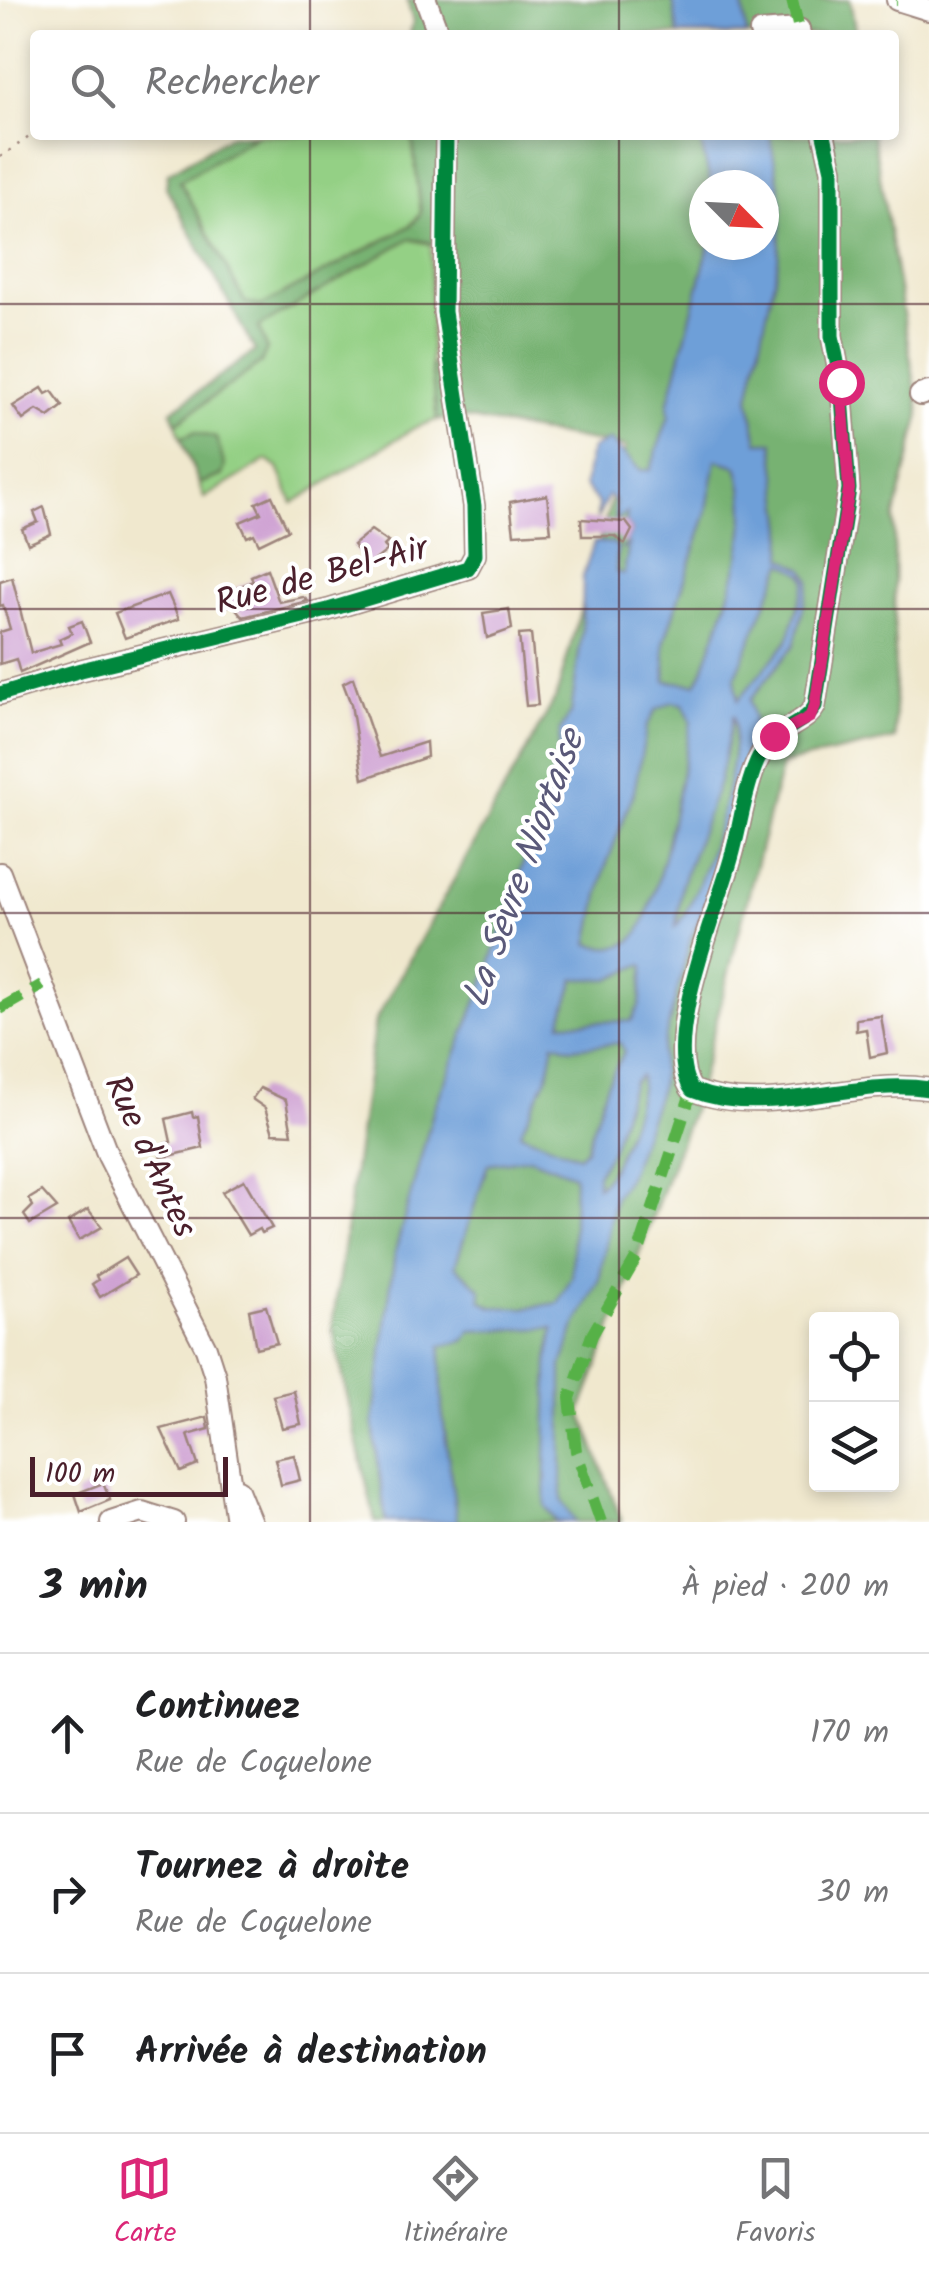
<!DOCTYPE html>
<html lang="fr">
<meta charset="utf-8">
<style>
:root{--surface:#fff;--page:#f6f6f6;--text:#202124;--muted:#757577;--line:#e0e0e0;--accent:#db2777}
body{margin:0;font-family:Kalam,sans-serif;background:var(--page);color:var(--text)}
.controls{position:absolute;right:30px;bottom:30px;display:grid;overflow:hidden;border-radius:10px;box-shadow:0 5px 15px #0003}
.controls button{width:90px;height:90px;display:grid;place-items:center;padding:0;border:0;border-bottom:2px solid var(--line);background:var(--surface);color:var(--text);font:50px sans-serif}
.compass{position:absolute;left:689px;top:170px;width:90px;height:90px;border-radius:50%;background:var(--surface);box-shadow:0 5px 15px #0003;rotate:114deg}
.scale{position:absolute;left:30px;bottom:25px;width:198px;box-sizing:border-box;padding-left:10px;border:5px solid #4a1f2b;border-top:0;font-size:28px;line-height:35px;white-space:nowrap;color:#4a1f2b;-webkit-text-stroke:8px #fff;paint-order:stroke}
.stop{position:absolute;width:30px;height:30px;margin:-22px;border:8px solid #db2777;border-radius:50%;background:#fff}
.stop.end{background:#db2777;border-color:#fff;box-shadow:0 2px 10px #0008}
.list{margin:0;padding:0;list-style:none}
h2{display:flex;justify-content:space-between;align-items:center;height:130px;margin:0;padding:0 40px;font-size:42px}
h2 small{font-size:32px;font-weight:400;color:var(--muted)}
.list li{display:grid;grid-template-columns:65px 1fr auto;gap:30px;align-items:center;box-sizing:border-box;height:160px;padding:0 40px;border-top:2px solid var(--line)}
.list b{display:block;font-size:38px;white-space:nowrap}
.list p{margin:0;font-size:32px;white-space:nowrap;color:var(--muted)}
.list em{font-size:32px;font-style:normal;color:var(--muted)}
.icon{flex:none;width:55px;height:55px;fill:none;stroke:currentColor;stroke-width:2;stroke-linecap:round;stroke-linejoin:round}
.map{position:relative;flex:none;width:929px;height:1522px;overflow:hidden}
.search{position:absolute;background:var(--surface);box-shadow:0 5px 15px #0003;left:30px;right:30px;top:30px;height:110px;display:flex;align-items:center;gap:25px;box-sizing:border-box;padding:0 35px;border-radius:10px;color:var(--muted);font-size:38px}
.sheet{height:610px;background:var(--surface)}
nav{display:flex;justify-content:space-around;align-items:center;box-sizing:border-box;height:140px;border-top:2px solid var(--line);background:var(--surface);font-size:28px;color:var(--muted)}
nav a{display:grid;justify-items:center;gap:5px}
nav .on{color:var(--accent)}
.map>svg:first-child{display:block}
.green{fill:#94d085;stroke:#6f7858;stroke-width:2.5}
.forest{fill:#77b272;stroke:#60684e;stroke-width:2.5;fill-rule:evenodd}
.water{fill:#6e9fd8;stroke:#5c5f82;stroke-width:2.5;fill-rule:evenodd}
.building{fill:#cfa2d3}
.lines{fill:none;stroke-linecap:round;stroke-linejoin:round}
.minor-casing{stroke:#9d847c;stroke-width:24}
.path{stroke:#9d847c;stroke-width:2.5;stroke-dasharray:2.5 8;stroke-linecap:butt}
.minor{stroke:#fff;stroke-width:20}
.quiet{stroke:#57b146;stroke-width:12;stroke-dasharray:25 12;stroke-linecap:butt}
.cycleway-casing{stroke:#fff;stroke-width:21}
.cycleway{stroke:#00873e;stroke-width:15}
.route{stroke:#db2777;stroke-width:12}
.grid{fill:none;stroke:#4a1f2b;stroke-width:2.5;stroke-opacity:0.55}
.labels{text-anchor:middle;dominant-baseline:central;stroke-width:8;stroke-linejoin:round;paint-order:stroke}
.street-label{font-size:35px;fill:#4a1f2b;stroke:#fff}
.water-label{font-size:38px;font-style:italic;fill:#5a5979;stroke:#fff}
</style>
<div class="map">
<svg width="929" height="1522" viewBox="0 0 929 1522">
<rect width="100%" height="100%" fill="#fff"/>
<filter id="ink" filterUnits="userSpaceOnUse"><feTurbulence type="fractalNoise" baseFrequency=".01" numOctaves="2"/><feDisplacementMap in="SourceGraphic" scale="20" xChannelSelector="R" yChannelSelector="G"/><feConvolveMatrix kernelMatrix="1 2 1 2 8 2 1 2 1" color-interpolation-filters="sRGB"/></filter>
<filter id="wash" filterUnits="userSpaceOnUse"><feTurbulence type="fractalNoise" baseFrequency=".0048" numOctaves="4" result="noise"/><feDisplacementMap in="SourceGraphic" scale="40" xChannelSelector="R" yChannelSelector="G"/><feGaussianBlur stdDeviation="2.25" result="paint"/><feColorMatrix in="noise" values="0 0 0 0 0 0 0 0 0 0 0 0 0 0 0 0 0 1.4 0 .05"/><feComposite in="paint" operator="in"/></filter>
<g filter="url(#wash)">
<rect width="100%" height="100%" fill="#f0e8ce"/>
<g class="green">
<polygon points="257,135 412,135 421,213 411,225 261,306 245,303 180,181"/>
<polygon points="409,239 431,244 431,367 437,420 416,427 293,503 278,468 267,460 204,498 199,484 221,476 194,432 181,438 176,423 261,363 258,327"/>
</g>
<g class="forest">
<polygon points="407,0 850,0 856,35 410,35 413,21"/>
<path d="M231,135H257L180,181L245,302L261,306L412,225L421,213L412,135H873L920,414L894,519L895,739L782,764L696,1100L581,1411L622,1522H375L332,1328L375,1021L556,697L626,447L465,418L437,420L431,367L441,360L447,245L409,239L259,327L267,349L261,363L176,423L171,411L255,351L166,187L168,173ZM704,185H764V245H704Z"/>
<polygon points="194,432 216,438 225,467 222,475 199,484 181,438"/>
</g>
<g class="water">
<polygon points="673,0 742,0 747,35 678,35"/>
<path d="M699,135H770L782,205L778,262L749,397L758,442H773L784,529L783,558L804,569L810,581L794,645L750,700L754,720L731,832L723,865L691,938L662,1051L661,1086L628,1177L615,1197L599,1281L575,1327L562,1366V1501L576,1522H557L545,1506L548,1360L554,1328L471,1331L464,1341L441,1346L442,1409L457,1522H386L373,1423L395,1252L434,1109L483,986L558,756L560,731L571,713L582,631L583,576L594,542L614,543L618,548L616,572L624,574L628,549L621,548L629,545L626,542L632,530L626,522L627,513L615,520V501L608,496L597,519L598,503L584,486L591,449L610,440L640,470H650L669,416L668,405L709,245H764V185H711ZM716,460L737,466C759,535 724,607 702,673L696,684L666,681L664,643L706,515ZM783,563L803,574L806,581L787,642L738,700L735,678ZM672,702L683,704L691,721C684,760 658,917 633,939C621,950 603,948 589,944L604,871L634,792L647,726L656,710ZM733,715C743,757 704,894 676,926L682,883L719,782ZM640,965L644,966L640,1004L631,1021L561,1023L575,979H610ZM554,1043L571,1048L621,1043L624,1052L607,1084L586,1149L579,1156L520,1133L548,1075ZM640,1076C645,1091 615,1177 597,1187V1174L612,1149L633,1082ZM530,1158L574,1175L572,1277L558,1303L525,1308L492,1307L481,1301V1289L455,1266L488,1164Z"/>
</g>
<g id="blocks">
<g class="building">
<polygon points="42,388 46,394 52,391 63,406 49,417 37,410 23,420 13,406"/>
<polygon points="547,495 551,532 514,534 510,502"/>
<polygon points="272,496 288,530 259,544 254,534 247,537 240,522 261,513 256,503"/>
<polygon points="44,507 51,534 28,544 22,529 38,522 34,512"/>
<polygon points="581,519 626,522 632,530 625,544 614,536 582,536"/>
<polygon points="371,530 388,542 384,546 388,550 369,565 353,545"/>
<polygon points="267,569 279,602 303,597 308,601 243,617 232,604 226,607 220,595 253,581 251,576"/>
<polygon points="12,577 31,653 61,644 59,639 72,633 69,626 82,621 90,642 20,673 16,659 0,664 0,632 10,629 3,605 0,606 0,581"/>
<polygon points="168,594 179,619 125,638 115,613"/>
<polygon points="509,609 512,629 487,638 483,613"/>
<polygon points="531,634 538,705 526,706 519,635"/>
<polygon points="353,678 380,757 426,742 427,757 363,779 351,704 343,683"/>
<polygon points="881,1016 887,1053 870,1057 866,1029 856,1031 856,1019"/>
<polygon points="260,1088 286,1100 292,1134 273,1133 265,1108 252,1099"/>
<polygon points="192,1112 193,1117 198,1116 203,1148 161,1158 158,1145 171,1142 166,1119"/>
<polygon points="244,1180 272,1228 261,1233 259,1229 248,1235 222,1192"/>
<polygon points="42,1191 57,1208 30,1224 24,1215 33,1206 29,1199"/>
<polygon points="88,1209 102,1227 79,1240 68,1222"/>
<polygon points="125,1258 136,1275 100,1297 92,1284 98,1280 96,1276"/>
<polygon points="266,1306 277,1343 256,1348 249,1310"/>
<polygon points="294,1391 301,1424 282,1428 273,1396"/>
<polygon points="207,1417 209,1429 188,1435 198,1465 181,1472 161,1429"/>
<polygon points="294,1455 300,1480 281,1485 275,1459"/>
<polygon points="103,1483 110,1500 81,1512 75,1494"/>
</g>
</g>
</g>
<g filter="url(#ink)">
<use href="#blocks" fill-opacity="0" stroke="#9d847c" stroke-width="2.5"/>
<g class="lines">
<defs>
<g id="minor">
<polyline points="426,0 439,35"/>
<polyline points="897,0 929,10"/>
<polyline points="760,32 799,29 800,35"/>
<path d="M824,135L832,170V336L841,383L849,489L815,706C805,726 773,726 757,762C744,791 740,829 731,859C717,910 660,1045 692,1090C766,1120 852,1077 929,1089"/>
<polyline points="920,395 929,392"/>
<polyline points="0,694 81,670 328,610 468,568 475,555 474,506 444,312 446,135"/>
<polyline points="0,873 108,1156 206,1348 215,1376 236,1522"/>
<polyline points="238,1490 251,1522"/>
<polyline points="111,1522 142,1512 174,1522"/>
</g>
</defs>
<use href="#minor" class="minor-casing"/>
<polyline class="path" points="0,157 35,133"/>
<use href="#minor" class="minor"/>
<g class="quiet">
<polyline points="792,0 799,29"/>
<polyline points="896,0 897,0"/>
<polyline points="0,1009 42,985"/>
<polyline points="601,1522 576,1451 570,1398 592,1335 637,1257 692,1090"/>
</g>
<defs>
<g id="cycleway">
<path d="M824,135L832,170V336L841,383L849,489L815,706C805,726 773,726 757,762C744,791 740,829 731,859C717,910 660,1045 692,1090C766,1120 852,1077 929,1089"/>
<polyline points="0,694 81,670 328,610 468,568 475,555 474,506 444,312 446,135"/>
</g>
</defs>
<use href="#cycleway" class="cycleway-casing"/>
<use href="#cycleway" class="cycleway"/>
</g>
</g>
<g class="lines" filter="url(#ink)">
<polyline class="route" points="774,736 810,717 815,706 849,489 841,382"/>
</g>
<path class="grid" d="M310,0V35M619,0V35M310,135V1522M619,135V1522M0,304H929M0,609H929M0,913H929M0,1218H929"/>
<g class="labels">
<g class="street-label">
<text transform="translate(322 577) rotate(-15)">Rue de Bel-Air</text>
<text transform="translate(149 1157) rotate(65)">Rue d'Antes</text>
</g>
<g class="water-label">
<text transform="translate(525 869) rotate(-70)">La Sèvre Niortaise</text>
</g>
</g>
</svg>
<div class="controls">
<button><svg class="icon" aria-label="locate" viewBox="0 0 24 24"><circle cx="12" cy="12" r="6"/><path d="M12 2v4M12 18v4M2 12h4M18 12h4"/></svg></button>
<button><svg class="icon" aria-label="layers" viewBox="0 0 24 24"><path d="M12 4l9 5-9 5-9-5zM3 14l9 5 9-5"/></svg></button>
</div>
<svg class="compass" viewBox="-18 -18 36 36"><path d="M0-13l5 13h-10z" fill="#e53935"/><path d="M0 13l5-13h-10z" fill="#757577"/></svg>
<div class="scale">100 m</div>
<div class="stop" style="left:841px;top:382px"></div>
<div class="stop end" style="left:774px;top:736px"></div>
<div class="search"><svg class="icon" aria-label="search" viewBox="0 0 24 24"><circle cx="10" cy="10" r="6"/><path d="M15 15l6 6"/></svg>Rechercher</div>
</div>
<section class="sheet">
<h2>3 min<small>À pied · 200 m</small></h2>
<ul class="list">
<li><svg class="icon" aria-label="ahead" viewBox="0 0 24 24"><path d="M12 20V5M6 11l6-6 6 6"/></svg><div><b>Continuez</b><p>Rue de Coquelone</p></div><em>170 m</em></li>
<li><svg class="icon" aria-label="right" viewBox="0 0 24 24"><path d="M7 20v-9h11M14 6l5 5-5 5"/></svg><div><b>Tournez à droite</b><p>Rue de Coquelone</p></div><em>30 m</em></li>
<li><svg class="icon" aria-label="arrive" viewBox="0 0 24 24"><path d="M6 21V4h12l-3 4 3 4H6"/></svg><div><b>Arrivée à destination</b></div></li>
</ul>
</section>
<nav>
<a class="on"><svg class="icon" aria-label="map" viewBox="0 0 24 24"><path d="M3 6l6-2 6 2 6-2v14l-6 2-6-2-6 2zM9 4v14M15 6v14"/></svg>Carte</a>
<a><svg class="icon" aria-label="directions" viewBox="0 0 24 24"><path d="M12 3l9 9-9 9-9-9zM9 14v-3h6M13 9l2 2-2 2"/></svg>Itinéraire</a>
<a><svg class="icon" aria-label="saved" viewBox="0 0 24 24"><path d="M7 4h10v16l-5-4-5 4z"/></svg>Favoris</a>
</nav>
